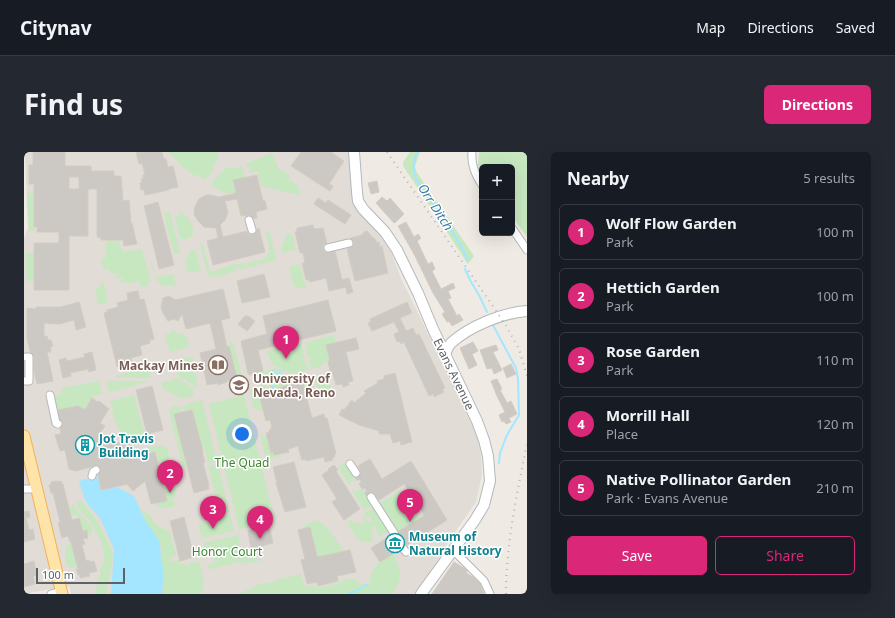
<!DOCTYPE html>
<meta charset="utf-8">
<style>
:root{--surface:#171b24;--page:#242831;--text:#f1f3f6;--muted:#9ea1a6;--line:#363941;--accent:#db2777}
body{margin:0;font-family:"Noto Sans",sans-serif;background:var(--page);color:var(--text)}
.controls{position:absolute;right:12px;top:12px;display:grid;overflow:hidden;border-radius:6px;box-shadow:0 4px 16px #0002}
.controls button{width:36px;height:36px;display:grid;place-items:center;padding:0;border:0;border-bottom:1px solid var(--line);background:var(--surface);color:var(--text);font:20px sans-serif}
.scale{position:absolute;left:12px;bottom:10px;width:89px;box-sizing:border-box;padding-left:4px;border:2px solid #5c6265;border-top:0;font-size:11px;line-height:14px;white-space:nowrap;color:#5c6265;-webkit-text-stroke:3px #fff;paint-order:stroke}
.you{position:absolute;left:218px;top:282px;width:14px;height:14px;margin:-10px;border:3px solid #fff;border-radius:50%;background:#1a73e8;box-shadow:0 0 0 6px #1a73e833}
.badge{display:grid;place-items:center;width:26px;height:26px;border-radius:50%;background:var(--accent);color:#fff;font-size:13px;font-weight:700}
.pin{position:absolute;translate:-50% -33px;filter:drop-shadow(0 1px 2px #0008)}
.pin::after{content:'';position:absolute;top:21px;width:14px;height:12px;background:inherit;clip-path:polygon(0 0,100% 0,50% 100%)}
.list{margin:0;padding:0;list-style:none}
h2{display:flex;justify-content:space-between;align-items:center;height:52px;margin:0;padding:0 16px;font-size:17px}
h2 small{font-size:13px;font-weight:400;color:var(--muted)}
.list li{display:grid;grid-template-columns:26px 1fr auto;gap:12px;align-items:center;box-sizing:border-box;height:56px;margin:0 8px 8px;padding:0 8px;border:1px solid var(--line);border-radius:6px}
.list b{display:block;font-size:15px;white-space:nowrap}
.list p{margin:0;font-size:13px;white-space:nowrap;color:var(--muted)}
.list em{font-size:13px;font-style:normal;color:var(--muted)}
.actions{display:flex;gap:8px;padding:12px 16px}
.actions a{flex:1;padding:9px 0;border:1px solid var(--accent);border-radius:6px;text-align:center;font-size:14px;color:var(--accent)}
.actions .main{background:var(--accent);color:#fff}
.map{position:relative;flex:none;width:503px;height:442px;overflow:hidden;border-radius:6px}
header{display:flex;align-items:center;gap:24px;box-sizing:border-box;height:56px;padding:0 20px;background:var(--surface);border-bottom:1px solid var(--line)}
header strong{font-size:19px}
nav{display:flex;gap:22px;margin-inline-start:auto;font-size:14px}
.intro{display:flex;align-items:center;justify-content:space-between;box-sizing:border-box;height:96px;padding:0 24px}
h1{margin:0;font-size:28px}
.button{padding:10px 18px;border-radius:6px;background:var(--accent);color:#fff;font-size:14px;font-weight:700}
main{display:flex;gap:24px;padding:0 24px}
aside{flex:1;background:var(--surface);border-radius:6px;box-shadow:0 4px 16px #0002}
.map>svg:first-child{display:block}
.education{fill:#e1dcd5}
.green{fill:#c6e7c0}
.water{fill:#a4e6ff}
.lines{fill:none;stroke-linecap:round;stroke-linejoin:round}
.stream{stroke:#a4e6ff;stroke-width:2}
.building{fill:#ccc8c3;stroke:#d4ccc2;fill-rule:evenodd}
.street-tunnel{stroke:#cac9c4;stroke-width:7;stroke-dasharray:7 3.5;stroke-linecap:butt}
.street-casing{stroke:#b5b8bb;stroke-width:9}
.secondary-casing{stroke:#b3b8bc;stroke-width:12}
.primary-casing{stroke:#f4b059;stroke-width:13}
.street{stroke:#fff;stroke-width:7}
.secondary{stroke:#fff;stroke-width:10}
.primary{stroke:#ffe4a9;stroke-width:11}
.rail{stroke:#b3b4b5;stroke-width:2;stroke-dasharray:1 5;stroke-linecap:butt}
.labels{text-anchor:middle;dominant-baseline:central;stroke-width:3;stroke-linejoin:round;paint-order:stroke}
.education-label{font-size:12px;font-weight:bold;fill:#785e54;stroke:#fff;text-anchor:end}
.street-label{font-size:12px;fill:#5c6265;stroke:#fff}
.culture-label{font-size:12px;font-weight:bold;fill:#0d838f;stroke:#fff;text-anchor:start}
.park-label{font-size:12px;fill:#3d8533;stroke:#fff}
.water-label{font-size:13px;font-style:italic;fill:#3a7ca1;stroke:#fff}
</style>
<header>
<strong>Citynav</strong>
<nav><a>Map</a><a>Directions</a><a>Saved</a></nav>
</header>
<div class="intro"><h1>Find us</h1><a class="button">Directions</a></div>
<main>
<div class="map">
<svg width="503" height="442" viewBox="0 0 503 442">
<rect width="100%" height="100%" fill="#efebe4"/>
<polygon class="education" points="1,0 326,0 328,40 330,50 365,95 377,126 452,281 457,303 458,323 452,350 418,399 419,405 394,439 390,442 47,442 45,434 0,442 0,86 4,76"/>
<g class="green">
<polygon points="144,0 194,0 194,8 189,14 190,18 181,28 175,23 173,25 157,14 151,6"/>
<polygon points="386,0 396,0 391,14 392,19 450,104 444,112 379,14 379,10"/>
<polygon points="455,0 503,0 503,85 488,64 488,15 458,15 458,22 454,13"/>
<polygon points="248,1 256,20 258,18 266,23 264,27 275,34 274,36 277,39 274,43 237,34 234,20 232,19 226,21 225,15 223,16 223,11"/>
<path d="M218,14L221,25L209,28L212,40C201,43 194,38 187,32L196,20L198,21L202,16H213Z"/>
<polygon points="3,41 10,41 10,79 5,79"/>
<polygon points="146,60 156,101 150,102 140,62"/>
<path d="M157,60C165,65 170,73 169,83L163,87H156L151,66L154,64Z"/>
<path d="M240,78L246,81L247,84L252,108L235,113V110L233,111V114L224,116L223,110C248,109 249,99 240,78Z"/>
<polygon points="268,81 272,98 258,101 258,96 263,82"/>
<polygon points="82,88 95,90 97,96 100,100 118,97 126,127 123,134 117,136 116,129 105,132 101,130 95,131 94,130 101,127 95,126 91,126 90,125 95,123 88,121 85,117 80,118 77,107 82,106"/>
<polygon points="178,91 186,119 189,119 207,113 221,111 223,116 216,118 215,115 211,116 212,119 189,125 184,123 176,92"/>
<path d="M167,97L172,99L177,119C171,118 169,122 163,120L162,110Z"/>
<polygon points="2,101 10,101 10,129 3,129"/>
<path d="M126,104L132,125L149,122L152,134C148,133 143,134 139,133C129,130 128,113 126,104Z"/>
<polygon points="276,112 282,137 272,136 269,133 265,115"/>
<polygon points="77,129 79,129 84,150 74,153 71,140 73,139 72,136 75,136 75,133 77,132"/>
<polygon points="147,178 150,178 152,182 156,181 163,186 165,195 146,200 141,182 148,181"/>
<polygon points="310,183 312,191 302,194 306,209 300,211 295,215 287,217 285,208 287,208 286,205 284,205 281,191"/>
<polygon points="207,189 210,192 218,226 214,227 205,194 205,192"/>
<polygon points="272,192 277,192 281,206 279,207 279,209 282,209 284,218 265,222 264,219 260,220 257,217 248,212 243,199"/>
<polygon points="168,205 174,236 152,222 153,216 150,212 151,209"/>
<polygon points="125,215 127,226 91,226 91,224"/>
<polygon points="253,216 257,219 260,225 263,224 264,226 284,222 290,237 281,239 278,229 255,236 255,238 247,240 244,227 235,229 234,221"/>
<path d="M288,223C300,222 309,228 307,241L302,240L297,241Z"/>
<polygon points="154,226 170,237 169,244 157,247 138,236 137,231"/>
<polygon points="75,229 78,242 69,244 61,258 54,254 32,259 29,245 38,242 37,239 39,236"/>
<polygon points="82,229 121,229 121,231 85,240"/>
<polygon points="239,233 243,235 244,241 238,242 239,245 236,246 239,259 236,259 229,255 226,240 228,236"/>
<path d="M110,243L122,287L121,290C93,288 92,272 86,249Z"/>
<polygon points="220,243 251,369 215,377 185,252"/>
<polygon points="178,248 193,309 184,311 180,295 177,295 168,258 160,260 159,255 162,252"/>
<polygon points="153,254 157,256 157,260 150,262 163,315 159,315 145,259 148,255"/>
<polygon points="238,281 239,285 242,284 247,301 249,301 250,303 257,302 258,304 242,308 236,282"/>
<polygon points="139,294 143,296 148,316 137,320 132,299 125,301 123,295"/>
<polygon points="322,310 331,328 324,332 314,314"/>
<polygon points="194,312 205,360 198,361 194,353 184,314"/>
<polygon points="143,328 144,334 149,333 150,335 152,335 153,337 154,338 151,339 152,344 149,345 151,354 142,356 133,354 132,352 143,349 138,330"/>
<polygon points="338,336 349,353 340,358 328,338 329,337 332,340"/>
<polygon points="376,339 391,364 384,368 393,363 396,366 374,380 354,353"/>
<path d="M56,349H58L73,369L88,398C91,412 83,428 83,442H72L73,428L77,422L76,417C88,405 72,378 64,367C60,363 56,360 54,355L52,350Z"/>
<path d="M49,353C52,355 52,357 55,361C59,367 76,379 64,384L63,379H59L54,364L52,363H47L45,356Z"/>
<path d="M351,355L364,376V380L355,385L350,373L347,379L350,383L347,384L349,389C335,395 329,380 323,370L328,368L330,371L333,370L336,372L340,371L342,368L350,370L346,364L340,368L339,366L342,364L340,361Z"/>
<polygon points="115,357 126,363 131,372 146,380 152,403 146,405 147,410 155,408 156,412 165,413 166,411 174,409 176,411 180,432 177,442 138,442 140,420 137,408 137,395 133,385 124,374"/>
<polygon points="206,362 210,379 178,386 175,374 176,372 197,367 200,363"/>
<path d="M292,368C305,374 311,387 320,399L294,405L293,404L286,375L280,377L279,374Z"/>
<path d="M214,383C217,399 219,406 237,407L238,408L221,412L215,410L187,417L184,416V413L191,411L188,396L181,397L179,391Z"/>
<path d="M48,391L54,415L47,416C39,413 41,400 43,393Z"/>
<path d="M369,402C378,418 379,427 368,442H212C216,440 220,440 224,438C232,435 238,428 248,432L251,428L277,422L281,435L291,433L292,436L316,431L317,429C324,427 331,424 335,432H344L346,434C344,417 356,410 369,402Z"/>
</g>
<polygon class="water" points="71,323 74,326 77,338 93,335 110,344 120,366 136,390 137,408 140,420 138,442 87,442 90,397 76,366 64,353 60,345 55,329 70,325"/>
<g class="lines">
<g class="stream">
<path d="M393,0C389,11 388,18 393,29C403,43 443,96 443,109"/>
<polyline points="441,117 446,128 456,145 463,160"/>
<polyline points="469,173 492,216 494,227 495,263 483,283 476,301 475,311"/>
<polyline points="249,218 250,226"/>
<polyline points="249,226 257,219"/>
<polyline points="248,229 249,238"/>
<polyline points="324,442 334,438 344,432"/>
</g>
</g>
<g class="building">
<path d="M9,0H41V14H67V19H90V24H97L99,49L105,48L107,72L108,71L113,92L100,94L99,88H77V86L73,85V37H64V84H45V138H10V91H35V80H13V75H10V32H5V13H9ZM45,25H55V37H45Z"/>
<polygon points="112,0 138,0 140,7 142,7 144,15 149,14 154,35 144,37 145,38 121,43 120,38 117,38 116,31 118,31 117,27 119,27 119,23 121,23 118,11 115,12"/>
<polygon points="277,0 307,0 320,9 305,32 309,34 306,39 267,14"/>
<polygon points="233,23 239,49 241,49 243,57 232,60 233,66 230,67 227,63 217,64 213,47 201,49 204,61 201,68 196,73 199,85 223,79 225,82 229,83 232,81 233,77 235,76 241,100 189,113 183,89 194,86 192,76 180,75 174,69 170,62 171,54 175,47 182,43 186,43 195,45 209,42 212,40 209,28"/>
<polygon points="353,29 355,40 347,42 344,31"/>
<polygon points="358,45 363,49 366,46 380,62 372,70 370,71 352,51"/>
<polygon points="294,46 302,51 304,48 327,63 321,72 290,52"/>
<polygon points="134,50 150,113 135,117 120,54"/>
<polygon points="382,70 390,85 394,82 397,86 393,89 404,112 408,110 411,117 408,119 417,137 429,131 431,136 424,139 427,146 424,147 433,164 435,162 439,168 428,174 425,169 423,170 418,162 421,160 409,141 390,102 374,74"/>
<polygon points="289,73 290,77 299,76 303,91 299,94 299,98 303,101 311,99 318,128 325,126 329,140 323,142 322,135 305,139 302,126 286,130 285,128 282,128 278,111 281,111 279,101 276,101 271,80 273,79 273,76"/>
<polygon points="343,79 347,84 352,88 352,90 355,90 356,95 358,94 364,121 331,129 323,97 329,94 330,90 328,87 326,86 338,83 340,80"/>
<polygon points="240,122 246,145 218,151 213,129"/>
<polygon points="199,137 206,166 197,168 203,195 205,194 213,226 203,229 203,230 194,233 194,231 183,233 176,201 192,197 186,171 162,177 158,162 154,169 150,167 144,169 139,161 137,155 139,146 145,144 151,148"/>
<polygon points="114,139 116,148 120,147 130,187 126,188 126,191 116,194 118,203 107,206 108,215 98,218 97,214 93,215 80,161 83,160 83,158 94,155 93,151 104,148 103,141"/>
<polygon points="304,148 312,179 234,198 239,219 226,223 224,222 217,189 243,182 239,164"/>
<polygon points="55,150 62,175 52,178 50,168 35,172 20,171 20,184 23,184 24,188 27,188 29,194 26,195 27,200 23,200 29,229 13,232 10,218 10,205 6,200 3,186 3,156 12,157 12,155 37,155"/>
<polygon points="383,150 388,161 376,166 382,179 389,176 392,183 395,182 421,236 418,238 420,240 410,245 409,242 405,244 380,190 377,192 375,189 373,190 370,182 375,180 370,170 348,179 344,171 347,170 346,167"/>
<polygon points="221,164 224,164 231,169 223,179 214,172"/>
<polygon points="332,186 335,197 322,200 329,229 324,230 325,233 319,235 318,232 312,233 308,219 306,219 304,209 306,209 302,193"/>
<polygon points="449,190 454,199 448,202 453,213 445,217 436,196"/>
<polygon points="472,193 474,198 469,200 478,218 470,222 468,216 463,217 456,198"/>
<polygon points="68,200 72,218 65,220 64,217 46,221 47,224 39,226 35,208 42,206 43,209 61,205 60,202"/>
<polygon points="487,212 492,222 483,226 479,216"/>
<polygon points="371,221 388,290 377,293 376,289 369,291 366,282 355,282 355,279 335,273 315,263 318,257 320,258 328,248 330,251 342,241 340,239 354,231 353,229 360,227 360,224"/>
<polygon points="473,227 478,237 476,238 483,251 487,249 493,262 485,266 487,270 482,272 480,269 478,270 475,263 481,260 473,244 467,229"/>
<polygon points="278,229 288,266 300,262 301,267 303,266 312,302 310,303 311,305 308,306 309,308 301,310 300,305 282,309 282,307 278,308 274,294 264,297 265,300 250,303 249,300 247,301 242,281 244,281 248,275 246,268 242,269 236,246 239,245 238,242 255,238 255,236"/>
<polygon points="128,234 139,278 123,282 112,238"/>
<polygon points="68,246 73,250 75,249 85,257 76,271 81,274 76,281 86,292 87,292 100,290 108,294 110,297 108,306 131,300 143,349 127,352 121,329 109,339 103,332 77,338 74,323 76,321 77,317 74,313 52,319 45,317 41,298 36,299 31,283 37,282 36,277 39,272 36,268 34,258 54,254 61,258"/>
<polygon points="168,258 179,299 178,299 181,310 179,311 185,333 184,333 185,337 170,341 150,262"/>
<polygon points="346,307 358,327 387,309 423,368 383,393 381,391 376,392 374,394 375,398 356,410 347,396 366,384 370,386 372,385 375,383 375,379 400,364 399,361 380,332 355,348 350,341 344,341 334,325 337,320 334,314"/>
<polygon points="270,310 282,355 261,360 252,331 253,331 249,315"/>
<polygon points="310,313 314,318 312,319 336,357 320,368 308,350 313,347 298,323 305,318 304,317"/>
<polygon points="33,329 33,330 37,329 38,332 39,332 48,368 55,366 59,379 63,378 64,386 59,387 61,392 58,393 62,409 65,408 66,410 70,409 73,419 65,421 66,424 56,426 56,423 54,423 52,417 54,417 47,390 46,390 44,384 38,386 34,371 36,370 29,341 27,341 25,333 27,333 27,330"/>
<polygon points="5,359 6,365 2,366 5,378 9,377 11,387 0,390 0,360"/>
<polygon points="160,365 170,405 156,409 146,369"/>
<polygon points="245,373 249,391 227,397 224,379"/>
<polygon points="286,375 293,404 294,405 326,398 332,420 313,424 314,429 294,434 293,430 283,432 277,408 281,407 274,378"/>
<polygon points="10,409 13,423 9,424 11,432 0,435 0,412"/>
<polygon points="430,410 440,416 443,419 442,421 449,425 456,432 460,442 408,442"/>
</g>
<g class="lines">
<g class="street-tunnel">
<polyline points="332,321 347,345"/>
<polyline points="370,381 379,396"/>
</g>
<defs>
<g id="street">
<path d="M448,0C447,13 451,22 458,33"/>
<polyline points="225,68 228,78"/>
<polyline points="488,76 503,98"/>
<polyline points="304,96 325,91"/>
<polyline points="0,229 5,229 5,205 2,205"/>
<polyline points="26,243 32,271 34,272"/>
<polyline points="326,312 332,321"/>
<polyline points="68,324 69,320 72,318"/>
<polyline points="0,337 13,337"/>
<polyline points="347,345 370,381"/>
<polyline points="379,396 382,400"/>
<polyline points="429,398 460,429 466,442"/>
<polyline points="27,442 37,439"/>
</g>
<g id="secondary">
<polyline points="330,0 333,40 334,49 339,57 361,80 373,98 394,141 409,177 453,269 460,288 464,304 466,329 460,353 451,368 397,442"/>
<path d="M421,202C423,198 424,194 427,191C446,174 478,161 503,159"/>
</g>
<polyline id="primary" points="0,284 38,442"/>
</defs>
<use href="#street" class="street-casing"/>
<use href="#secondary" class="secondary-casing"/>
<use href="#primary" class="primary-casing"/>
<use href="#street" class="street"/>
<use href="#secondary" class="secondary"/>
<use href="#primary" class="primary"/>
<g class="rail">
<polyline points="363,0 481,172 495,197 503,224"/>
<path d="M482,442C482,392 493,341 503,292"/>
</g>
</g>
<defs>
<symbol id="library-ring" viewBox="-11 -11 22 22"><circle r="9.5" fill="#fff" stroke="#8d6e63" stroke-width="1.5"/><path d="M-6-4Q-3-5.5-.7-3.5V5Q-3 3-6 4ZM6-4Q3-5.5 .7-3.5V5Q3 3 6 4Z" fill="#8d6e63"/></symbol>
<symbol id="university-ring" viewBox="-11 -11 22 22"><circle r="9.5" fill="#fff" stroke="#8d6e63" stroke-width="1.5"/><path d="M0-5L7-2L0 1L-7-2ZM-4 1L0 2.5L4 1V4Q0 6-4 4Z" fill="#8d6e63"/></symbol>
<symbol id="building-ring" viewBox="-11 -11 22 22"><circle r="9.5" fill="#fff" stroke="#0f9aa8" stroke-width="1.5"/><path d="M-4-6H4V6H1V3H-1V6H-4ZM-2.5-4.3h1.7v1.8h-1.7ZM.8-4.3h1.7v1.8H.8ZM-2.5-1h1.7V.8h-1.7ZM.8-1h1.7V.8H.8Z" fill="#0f9aa8"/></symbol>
<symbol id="museum-ring" viewBox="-11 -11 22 22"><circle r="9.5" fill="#fff" stroke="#0f9aa8" stroke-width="1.5"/><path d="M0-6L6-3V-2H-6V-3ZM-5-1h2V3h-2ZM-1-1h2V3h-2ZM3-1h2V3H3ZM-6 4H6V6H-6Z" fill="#0f9aa8"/></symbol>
</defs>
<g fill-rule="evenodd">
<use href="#library-ring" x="183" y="202" width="22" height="22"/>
<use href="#university-ring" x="204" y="222" width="22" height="22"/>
<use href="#building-ring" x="50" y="282" width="22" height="22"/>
<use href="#museum-ring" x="360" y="380" width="22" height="22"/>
</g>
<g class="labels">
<g class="education-label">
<text x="180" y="213">Mackay Mines</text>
<text x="229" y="226" text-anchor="start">University of<tspan x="229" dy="14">Nevada, Reno</tspan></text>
</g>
<g class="street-label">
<text transform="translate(430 222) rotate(64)">Evans Avenue</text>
</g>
<g class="culture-label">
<text x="75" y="286">Jot Travis<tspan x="75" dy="14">Building</tspan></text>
<text x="385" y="384">Museum of<tspan x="385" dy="14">Natural History</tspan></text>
</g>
<g class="park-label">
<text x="218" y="310">The Quad</text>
<text x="203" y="399">Honor Court</text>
</g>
<g class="water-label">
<text transform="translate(412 55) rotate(57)">Orr Ditch</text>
</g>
</g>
</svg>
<div class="controls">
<button>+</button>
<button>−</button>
</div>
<div class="scale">100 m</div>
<div class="you"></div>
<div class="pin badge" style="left:262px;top:207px">1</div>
<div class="pin badge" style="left:146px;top:341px">2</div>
<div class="pin badge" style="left:189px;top:377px">3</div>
<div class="pin badge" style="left:236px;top:387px">4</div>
<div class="pin badge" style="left:386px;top:370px">5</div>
</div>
<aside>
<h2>Nearby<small>5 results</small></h2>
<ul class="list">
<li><span class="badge">1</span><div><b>Wolf Flow Garden</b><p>Park</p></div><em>100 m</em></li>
<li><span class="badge">2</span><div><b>Hettich Garden</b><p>Park</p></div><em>100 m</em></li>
<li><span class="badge">3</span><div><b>Rose Garden</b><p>Park</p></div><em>110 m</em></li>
<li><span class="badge">4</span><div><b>Morrill Hall</b><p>Place</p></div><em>120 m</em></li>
<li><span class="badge">5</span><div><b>Native Pollinator Garden</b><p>Park · Evans Avenue</p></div><em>210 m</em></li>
</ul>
<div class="actions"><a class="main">Save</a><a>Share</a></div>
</aside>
</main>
